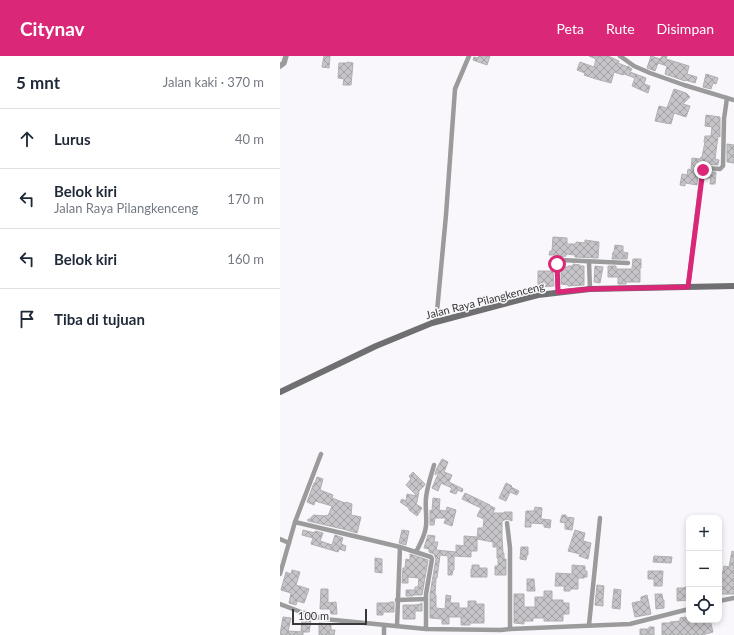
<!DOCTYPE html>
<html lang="id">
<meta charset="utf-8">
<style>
:root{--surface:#fff;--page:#f2f2f3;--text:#1f2937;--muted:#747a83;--line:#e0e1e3;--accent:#db2777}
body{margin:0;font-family:Lato,sans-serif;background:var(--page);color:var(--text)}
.controls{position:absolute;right:12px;bottom:12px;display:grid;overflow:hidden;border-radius:8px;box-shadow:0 2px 6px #0003}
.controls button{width:36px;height:36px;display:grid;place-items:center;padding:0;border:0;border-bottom:1px solid var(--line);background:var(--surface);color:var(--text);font:20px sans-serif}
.scale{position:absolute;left:12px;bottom:10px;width:75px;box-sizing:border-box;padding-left:4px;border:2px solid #39383a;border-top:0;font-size:11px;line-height:14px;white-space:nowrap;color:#39383a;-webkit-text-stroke:3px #f9f7fb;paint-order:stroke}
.stop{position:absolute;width:12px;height:12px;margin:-9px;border:3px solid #db2777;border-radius:50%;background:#fff}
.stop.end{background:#db2777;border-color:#fff;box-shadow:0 1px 4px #0008}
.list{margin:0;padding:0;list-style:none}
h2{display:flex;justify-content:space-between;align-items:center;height:52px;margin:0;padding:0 16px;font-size:17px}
h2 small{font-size:13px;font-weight:400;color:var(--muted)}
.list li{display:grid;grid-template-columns:26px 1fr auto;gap:12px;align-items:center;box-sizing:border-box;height:60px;padding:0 16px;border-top:1px solid var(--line)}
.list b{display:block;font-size:15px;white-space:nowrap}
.list p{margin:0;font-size:13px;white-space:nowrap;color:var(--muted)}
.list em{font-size:13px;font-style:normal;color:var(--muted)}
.icon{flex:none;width:22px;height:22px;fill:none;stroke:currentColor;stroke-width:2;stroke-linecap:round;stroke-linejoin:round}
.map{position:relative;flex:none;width:454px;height:579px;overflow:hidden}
header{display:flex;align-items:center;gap:24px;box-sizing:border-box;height:56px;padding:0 20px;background:var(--accent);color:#fff}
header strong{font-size:19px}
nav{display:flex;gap:22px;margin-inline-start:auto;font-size:14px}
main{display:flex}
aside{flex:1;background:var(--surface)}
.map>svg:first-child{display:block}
.building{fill:url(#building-cross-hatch);stroke:#afaeb1}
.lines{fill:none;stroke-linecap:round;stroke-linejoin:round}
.minor{stroke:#9b9b9c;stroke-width:4.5}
.tertiary{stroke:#9b9b9c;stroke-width:5.5}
.secondary{stroke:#6f6e71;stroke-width:6}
.route{stroke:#db2777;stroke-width:5}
.labels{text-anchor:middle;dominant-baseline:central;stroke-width:3;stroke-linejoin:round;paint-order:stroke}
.street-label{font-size:11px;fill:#39383a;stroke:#f9f7fb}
</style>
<header>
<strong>Citynav</strong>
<nav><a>Peta</a><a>Rute</a><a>Disimpan</a></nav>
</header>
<main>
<aside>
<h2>5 mnt<small>Jalan kaki · 370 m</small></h2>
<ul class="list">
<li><svg class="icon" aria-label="ahead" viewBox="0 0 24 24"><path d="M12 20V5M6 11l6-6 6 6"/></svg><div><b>Lurus</b></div><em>40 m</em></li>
<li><svg class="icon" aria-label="left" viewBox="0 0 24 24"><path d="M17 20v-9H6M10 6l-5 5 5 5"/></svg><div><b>Belok kiri</b><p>Jalan Raya Pilangkenceng</p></div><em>170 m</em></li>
<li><svg class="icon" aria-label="left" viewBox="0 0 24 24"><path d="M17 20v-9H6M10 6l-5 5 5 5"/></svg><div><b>Belok kiri</b></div><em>160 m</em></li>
<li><svg class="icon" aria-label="arrive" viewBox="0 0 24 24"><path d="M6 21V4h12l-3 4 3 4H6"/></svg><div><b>Tiba di tujuan</b></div></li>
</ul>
</aside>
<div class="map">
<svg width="454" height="579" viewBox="0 0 454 579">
<defs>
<pattern id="building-cross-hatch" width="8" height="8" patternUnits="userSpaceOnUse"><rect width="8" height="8" fill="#c6c4c8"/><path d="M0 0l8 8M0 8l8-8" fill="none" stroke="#a2a0a3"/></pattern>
</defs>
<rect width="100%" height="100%" fill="#f9f7fb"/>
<g class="building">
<polygon points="44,0 50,0 49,12 42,11"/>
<polygon points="199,0 210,0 207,9 193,4 194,1 198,2"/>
<polygon points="309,0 328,0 339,5 338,7 348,11 348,10 352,13 350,16 366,22 364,28 370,30 368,37 352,30 355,22 344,18 343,19 334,16 331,27 316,23 304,19 305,17 297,14 300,6 314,11 316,3"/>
<polygon points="371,0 380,3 382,0 387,0 386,3 409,10 407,18 417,21 415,27 405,24 405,25 385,18 387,10 378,7 375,15 367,12"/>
<polygon points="67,6 73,7 71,29 63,29 64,23 58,22 59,7 67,7"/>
<polygon points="426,18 438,22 436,28 433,27 431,33 423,31"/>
<polygon points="394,33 406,37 410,41 403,48 410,50 406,61 394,57 391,68 375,65 379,50 387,52"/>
<polygon points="426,59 440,61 440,81 438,80 435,103 439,104 438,109 425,108 422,109 418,115 417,129 405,127 405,130 400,129 402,118 407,119 408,113 411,114 412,102 420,103 421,101 422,101 425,86 424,86 425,80 431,80 432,71 425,70"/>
<polygon points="447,88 454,89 454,107 447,106"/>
<polygon points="427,116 436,116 435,128 430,128 431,122 425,122"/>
<polygon points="273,181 287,182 287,188 296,188 296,186 305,187 305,184 319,186 318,202 295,201 295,199 286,198 286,200 278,201 278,199 269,199 270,195 272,195"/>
<polygon points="335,189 343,190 343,196 348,197 347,203 332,203 333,196 334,196"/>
<polygon points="353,203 361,203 361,212 360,212 360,226 346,226 346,228 338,228 338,221 328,221 328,210 336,210 336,213 352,213"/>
<polygon points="293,208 300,209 300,210 304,210 304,229 288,230 288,229 281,228 281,211 288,211 288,210 293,210"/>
<polygon points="315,210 323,211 320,227 314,226"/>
<polygon points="258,215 273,215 274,230 258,231"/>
<polygon points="162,403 168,406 164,416 172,419 169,426 183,433 182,436 178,434 176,438 170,436 172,432 161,427 158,435 152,432 159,416 155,419 156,414"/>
<polygon points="133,416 145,428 144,430 139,435 137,446 136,448 142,452 137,460 129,454 129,452 120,446 122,443 126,445 127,438 137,440 126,429 131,423 129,420"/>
<polygon points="37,421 43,423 40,434 53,439 52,442 65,447 66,446 72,448 71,459 81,461 77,477 63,473 28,465 28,463 31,463 31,461 33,461 33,459 45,460 46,459 48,460 52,450 35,445 34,449 27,446 34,427 35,427"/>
<polygon points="226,427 232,430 231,431 239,435 237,439 230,436 226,445 219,442"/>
<polygon points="185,437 210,449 210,450 215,452 213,457 224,457 224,456 232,456 232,465 227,463 222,465 222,481 223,497 224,497 224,503 226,503 226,519 215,519 215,510 218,510 218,502 217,502 217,491 213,491 213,486 197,483 198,472 203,472 204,463 197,460 201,452 182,443"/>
<polygon points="153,442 160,443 159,454 166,455 167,451 176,454 172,470 164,467 166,462 155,462 154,469 150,469 150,454 152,455"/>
<polygon points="255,451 262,452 261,463 271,464 270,472 264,471 264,468 251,467 251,471 245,471 246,455 254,455"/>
<polygon points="282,459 286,459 286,461 294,462 292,474 285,473 285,467 280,466"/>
<polygon points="23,474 35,477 35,475 43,477 40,485 52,489 55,479 63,482 61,488 66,490 65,495 59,493 58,496 31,488 33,482 22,479"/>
<polygon points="122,474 129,475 126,489 119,487"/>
<polygon points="295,474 305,477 303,485 311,487 308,503 299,500 300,498 288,495"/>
<polygon points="148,479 155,480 154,486 158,486 156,494 176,496 176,489 184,490 184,480 197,481 197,495 191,495 191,501 174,500 174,514 173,514 172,519 168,519 168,500 160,499 157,522 156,522 155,539 156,539 156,552 165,553 166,539 171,540 170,547 179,547 179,552 188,552 188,545 196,545 196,548 204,548 204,567 190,567 190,569 181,569 181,561 169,561 169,568 162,568 162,563 150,562 150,538 156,503 154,498 149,496 149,493 144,492"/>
<polygon points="241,491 248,491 248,499 247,499 246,504 240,503"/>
<polygon points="452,495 454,496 454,538 439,538 439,516 443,516 444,510 449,511"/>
<polygon points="130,498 148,504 142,539 133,539 133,540 126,540 126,534 135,534 135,531 138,531 139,522 128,521 128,527 122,527 123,512 125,512 126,503 130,504"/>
<polygon points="374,500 392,501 391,507 373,506"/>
<polygon points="95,502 102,503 102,517 95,516"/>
<polygon points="192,509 199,509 199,512 207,512 207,521 191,521 191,513 192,513"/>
<polygon points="292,509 305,510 305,515 307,515 307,521 304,521 304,522 298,522 298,533 290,533 290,535 284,535 284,530 275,530 276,517 292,518"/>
<polygon points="12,514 20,516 16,529 29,533 24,547 17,545 16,549 9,547 11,537 1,534 6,516 11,518"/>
<polygon points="368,515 383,515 382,530 374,530 374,523 368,523"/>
<polygon points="247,523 254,523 255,535 247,535"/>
<polygon points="317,529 324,530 323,543 323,550 315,549"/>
<polygon points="405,531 409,531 409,544 397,545 397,532 404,532"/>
<polygon points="41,533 48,533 48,547 56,546 57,558 51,558 50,553 40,553"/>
<polygon points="334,533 341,534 340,553 332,552"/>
<polygon points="264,535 272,535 272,544 283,544 283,547 289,547 289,558 283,558 283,565 264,565 264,562 253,562 253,565 244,565 244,568 234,567 234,538 244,538 244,551 255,551 255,541 264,541"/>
<polygon points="375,538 382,538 383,544 384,544 384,552 376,553"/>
<polygon points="367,539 371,558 355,561 352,547 361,545 361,541"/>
<polygon points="110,546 114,546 114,556 103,556 103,559 97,559 97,547 109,547"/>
<polygon points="141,547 142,547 142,555 135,555 135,563 123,563 123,549 135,549 141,548"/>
<polygon points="3,561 11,562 8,575 23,576 23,579 0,579"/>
<polygon points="406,561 407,564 414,565 421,564 421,565 430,564 433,576 422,579 382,579 382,567 390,567 390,566 400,565 400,562"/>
<polygon points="22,563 31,564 29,576 21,576"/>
<polygon points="39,567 51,568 51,574 55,574 54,579 39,579"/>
<polygon points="369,571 374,571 374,579 360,579 360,573 369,573"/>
</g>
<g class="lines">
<g class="minor">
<polyline points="340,0 354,10 370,17 404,29 454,44"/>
<polyline points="309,206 310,233"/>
<polyline points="408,231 422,116 425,112 440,113 443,110 444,63 447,42"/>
<polyline points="278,236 277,208 280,204 348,207"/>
<polyline points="156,266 166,159 175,33 189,0"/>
<polyline points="15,466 41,398"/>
<polyline points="227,467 230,492 230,573"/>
<polyline points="0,483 9,487"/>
<path d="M136,496C140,488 145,480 146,470C147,461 145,452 146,442C147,431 151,420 154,409"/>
<polyline points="0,518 15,466 120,491"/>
<polyline points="117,544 146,543"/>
<polyline points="439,545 454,542"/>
<polyline points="0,548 21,556 44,563 146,573 221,574 230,573 350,568 409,553"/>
<polyline points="309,569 320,462"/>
<polyline points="117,570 120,491 151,501 152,503 146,538 146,573"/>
<polyline points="104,579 104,569"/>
</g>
<polyline class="tertiary" points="0,10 4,7 6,0"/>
<polyline class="secondary" points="0,336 96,290 152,267 258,239 310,233 454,230"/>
</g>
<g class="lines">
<polyline class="route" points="277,208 278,236 310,233 408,231 423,114"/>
</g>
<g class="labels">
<g class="street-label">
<text transform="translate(205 244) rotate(-14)">Jalan Raya Pilangkenceng</text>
</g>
</g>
</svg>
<div class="controls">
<button>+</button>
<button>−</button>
<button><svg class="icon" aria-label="locate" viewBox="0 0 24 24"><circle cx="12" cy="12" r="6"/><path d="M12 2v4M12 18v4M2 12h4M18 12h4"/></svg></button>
</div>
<div class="scale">100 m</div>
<div class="stop" style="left:277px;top:208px"></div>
<div class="stop end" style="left:423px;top:114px"></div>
</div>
</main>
